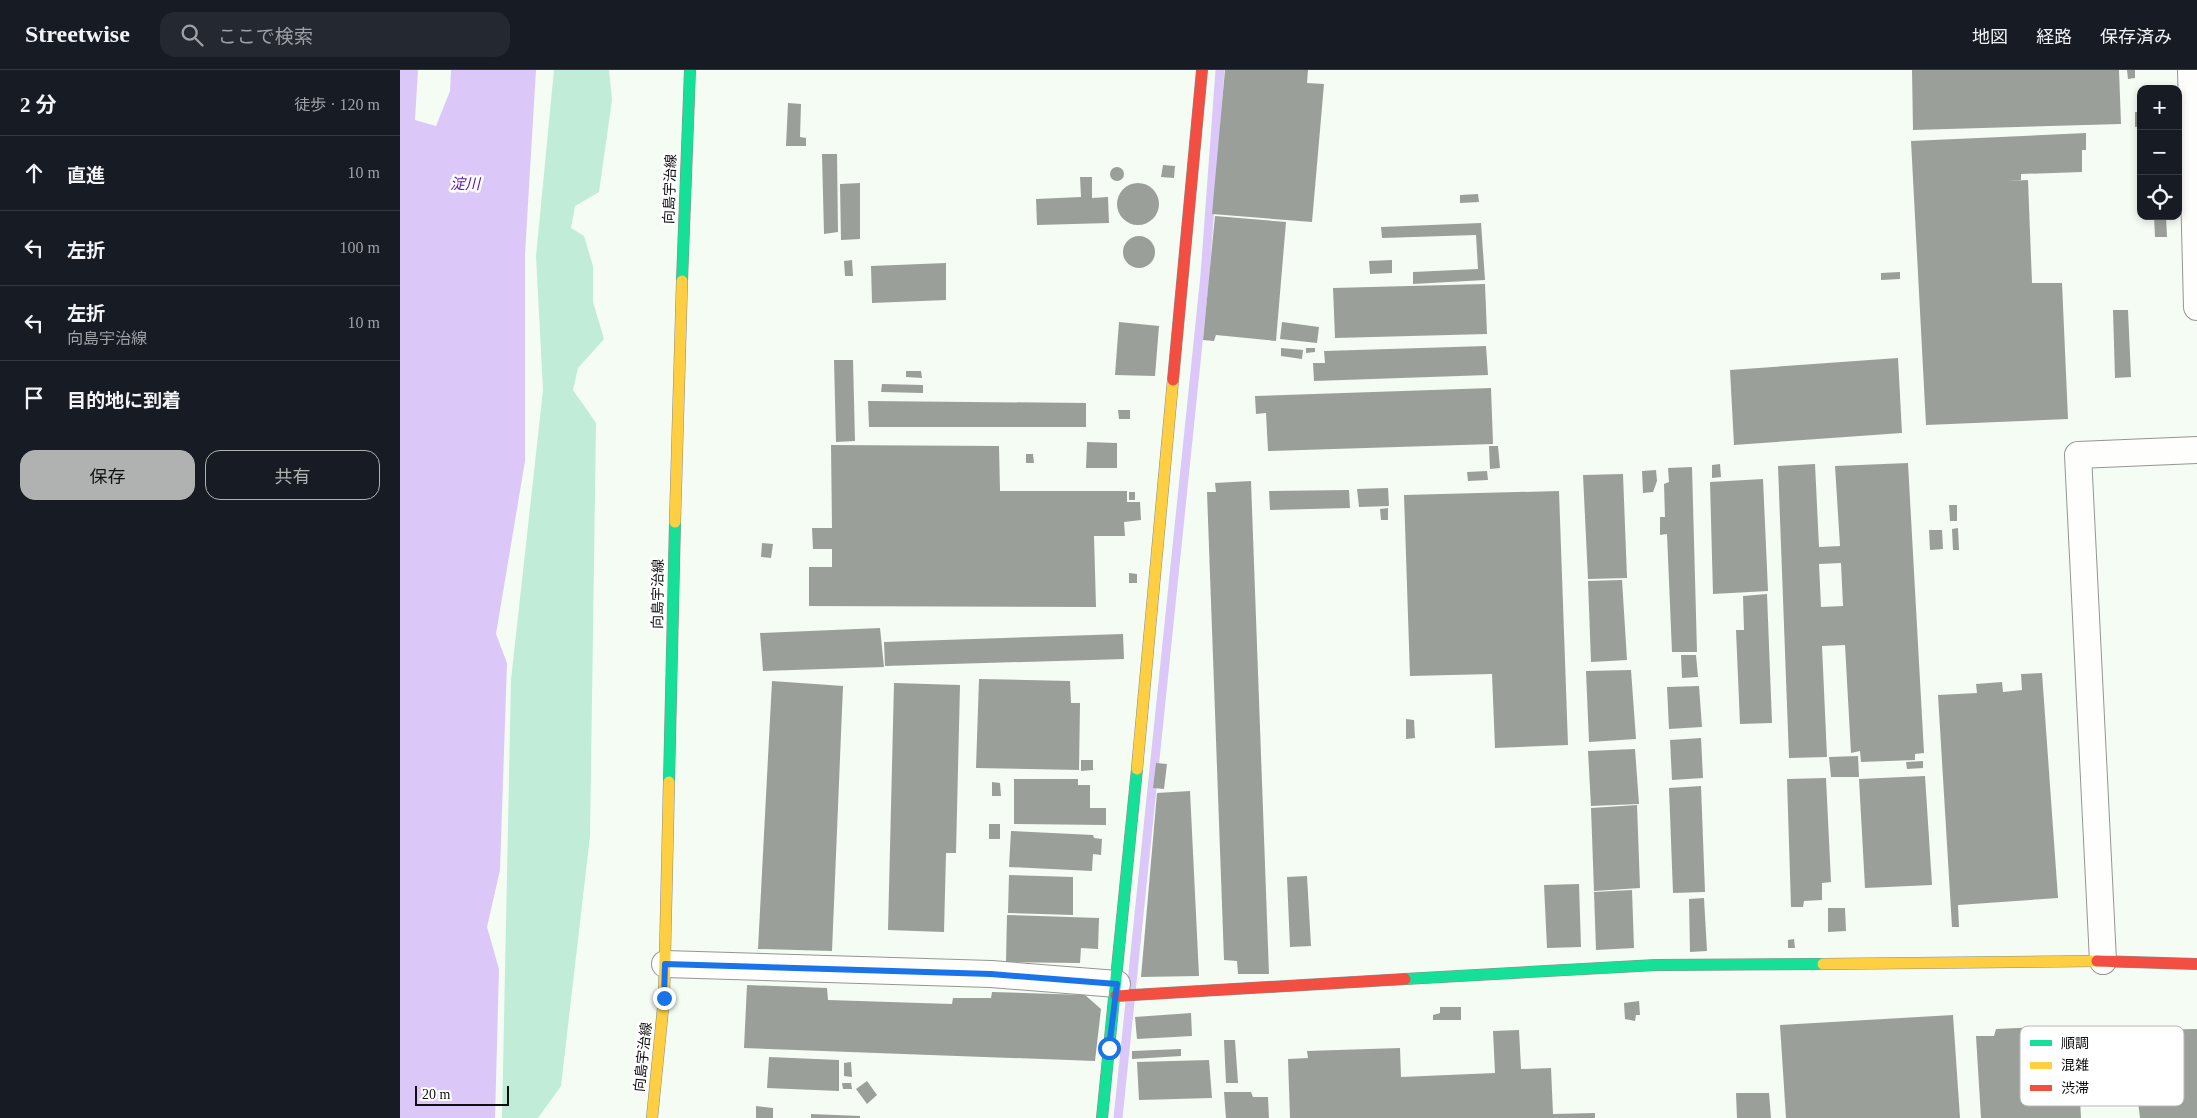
<!DOCTYPE html>
<html lang="ja">
<meta charset="utf-8">
<style>
:root{--surface:#171b24;--page:#242831;--text:#f1f3f6;--muted:#9ea1a6;--line:#363941;--accent:#b0b2b2}
body{margin:0;font-family:"Times New Roman","Noto Sans JP",serif;background:var(--page);color:var(--text)}
.controls{position:absolute;right:15px;top:15px;display:grid;overflow:hidden;border-radius:10px;box-shadow:0 2px 8px #0003}
.controls button{width:45px;height:45px;display:grid;place-items:center;padding:0;border:0;border-bottom:1px solid var(--line);background:var(--surface);color:var(--text);font:25px sans-serif}
.scale{position:absolute;left:15px;bottom:12px;width:94px;box-sizing:border-box;padding-left:5px;border:2px solid #0f0f0f;border-top:0;font-size:14px;line-height:18px;white-space:nowrap;color:#0f0f0f;-webkit-text-stroke:4px #fff;paint-order:stroke}
.stop{position:absolute;width:15px;height:15px;margin:-11px;border:4px solid #1a73e8;border-radius:50%;background:#fff}
.stop.end{background:#1a73e8;border-color:#fff;box-shadow:0 1px 5px #0008}
.list{margin:0;padding:0;list-style:none}
h2{display:flex;justify-content:space-between;align-items:center;height:65px;margin:0;padding:0 20px;font-size:21px}
h2 small{font-size:16px;font-weight:400;color:var(--muted)}
.list li{display:grid;grid-template-columns:32px 1fr auto;gap:15px;align-items:center;box-sizing:border-box;height:75px;padding:0 20px;border-top:1px solid var(--line)}
.list b{display:block;font-size:19px;white-space:nowrap}
.list p{margin:0;font-size:16px;white-space:nowrap;color:var(--muted)}
.list em{font-size:16px;font-style:normal;color:var(--muted)}
.actions{display:flex;gap:10px;padding:15px 20px}
.actions a{flex:1;padding:11px 0;border:1px solid var(--accent);border-radius:15px;text-align:center;font-size:18px;color:var(--accent)}
.actions .main{background:var(--accent);color:#111}
.icon{flex:none;width:28px;height:28px;fill:none;stroke:currentColor;stroke-width:2;stroke-linecap:round;stroke-linejoin:round}
.map{position:relative;flex:none;width:1797px;height:1048px;overflow:hidden}
header{display:flex;align-items:center;gap:30px;box-sizing:border-box;height:70px;padding:0 25px;background:var(--surface);border-bottom:1px solid var(--line)}
header strong{font-size:24px}
nav{display:flex;gap:28px;margin-inline-start:auto;font-size:18px}
.search{width:350px;height:45px;background:var(--page);display:flex;align-items:center;gap:12px;box-sizing:border-box;padding:0 18px;border-radius:15px;color:var(--muted);font-size:19px}
main{display:flex}
aside{flex:1;background:var(--surface)}
.map>svg:first-child{display:block}
.forest{fill:#c0ecd8}
.water{fill:#dcc8f8}
.lines{fill:none;stroke-linecap:round;stroke-linejoin:round}
.stream{stroke:#dcc8f8;stroke-width:9}
.building{fill:#9b9f99;fill-rule:evenodd}
.street-casing{stroke:#939692;stroke-width:28}
.fast-casing{stroke:#898c89;stroke-width:12}
.slow-casing{stroke:#898c89;stroke-width:12}
.jam-casing{stroke:#898c89;stroke-width:12}
.street{stroke:#fefffd;stroke-width:26}
.fast{stroke:#16e098;stroke-width:11}
.slow{stroke:#ffcf43;stroke-width:11}
.jam{stroke:#f24e42;stroke-width:11}
.route{stroke:#1a73e8;stroke-width:6}
.labels{text-anchor:middle;dominant-baseline:central;stroke-width:5;stroke-linejoin:round;paint-order:stroke}
.street-label{font-size:14px;fill:#0f0f0f;stroke:#fff}
.water-label{font-size:15px;font-style:italic;fill:#5d10a9;stroke:#fff}
.key{fill:#fff;stroke:#b7b7b7;stroke-width:1}
.key-label{font-size:14px;fill:#0f0f0f}
</style>
<header>
<strong>Streetwise</strong>
<div class="search"><svg class="icon" aria-label="search" viewBox="0 0 24 24"><circle cx="10" cy="10" r="6"/><path d="M15 15l6 6"/></svg>ここで検索</div>
<nav><a>地図</a><a>経路</a><a>保存済み</a></nav>
</header>
<main>
<aside>
<h2>2 分<small>徒歩 · 120 m</small></h2>
<ul class="list">
<li><svg class="icon" aria-label="ahead" viewBox="0 0 24 24"><path d="M12 20V5M6 11l6-6 6 6"/></svg><div><b>直進</b></div><em>10 m</em></li>
<li><svg class="icon" aria-label="left" viewBox="0 0 24 24"><path d="M17 20v-9H6M10 6l-5 5 5 5"/></svg><div><b>左折</b></div><em>100 m</em></li>
<li><svg class="icon" aria-label="left" viewBox="0 0 24 24"><path d="M17 20v-9H6M10 6l-5 5 5 5"/></svg><div><b>左折</b><p>向島宇治線</p></div><em>10 m</em></li>
<li><svg class="icon" aria-label="arrive" viewBox="0 0 24 24"><path d="M6 21V4h12l-3 4 3 4H6"/></svg><div><b>目的地に到着</b></div></li>
</ul>
<div class="actions"><a class="main">保存</a><a>共有</a></div>
</aside>
<div class="map">
<svg width="1797" height="1048" viewBox="0 0 1797 1048">
<rect width="100%" height="100%" fill="#f5fcf4"/>
<polygon class="forest" points="154,0 209,0 212,30 199,122 175,136 171,158 184,166 193,196 193,232 204,269 178,298 173,320 196,353 190,766 161,1016 138,1048 102,1048 111,610 143,320 136,186"/>
<polygon class="water" points="0,0 18,0 15,50 36,56 50,21 51,0 136,0 125,184 125,391 96,564 107,593 100,800 87,857 99,899 95,1048 0,1048"/>
<g class="lines">
<polyline class="stream" points="718,1048 805,205 820,0"/>
</g>
<g class="building">
<polygon points="825,0 908,0 907,13 924,14 912,152 812,144"/>
<polygon points="1512,0 1719,0 1721,54 1513,60"/>
<polygon points="1727,0 1735,0 1735,8 1728,9"/>
<polygon points="388,33 401,34 400,67 406,68 406,76 386,76"/>
<polygon points="1735,42 1741,42 1741,56 1735,57"/>
<polygon points="1686,63 1686,80 1682,80 1682,102 1621,104 1621,110 1607,111 1628,110 1632,213 1662,213 1668,349 1526,355 1511,71"/>
<polygon points="422,84 437,84 438,162 424,164"/>
<polygon points="763,95 775,96 774,108 761,107"/>
<circle cx="717" cy="104" r="7"/>
<polygon points="680,107 692,107 692,128 708,127 709,153 637,155 636,129 681,127"/>
<polygon points="460,113 460,169 441,170 440,114"/>
<circle cx="738" cy="134" r="21"/>
<polygon points="1078,124 1079,132 1060,133 1060,125"/>
<polygon points="815,146 886,152 876,271 816,265 814,271 803,270"/>
<polygon points="1754,146 1766,146 1767,167 1755,167"/>
<polygon points="1081,153 1085,210 1013,214 1013,202 1078,199 1076,165 982,168 981,157"/>
<circle cx="739" cy="182" r="16"/>
<polygon points="452,190 453,206 445,206 444,191"/>
<polygon points="992,190 992,203 970,204 969,191"/>
<polygon points="546,193 546,230 472,233 471,196"/>
<polygon points="1500,202 1500,209 1481,210 1481,203"/>
<polygon points="1085,214 1087,264 935,268 933,218"/>
<polygon points="1713,240 1728,240 1731,307 1715,308"/>
<polygon points="719,252 759,256 755,306 715,305"/>
<polygon points="882,252 919,257 917,273 880,269"/>
<polygon points="1086,276 1088,305 914,311 913,293 925,293 924,281"/>
<polygon points="881,278 903,280 902,289 881,286"/>
<polygon points="906,278 915,278 915,282 906,283"/>
<polygon points="1498,288 1502,363 1334,375 1330,300"/>
<polygon points="434,290 453,290 455,371 436,372"/>
<polygon points="506,301 521,301 522,308 506,307"/>
<polygon points="482,314 523,315 523,323 481,322"/>
<polygon points="1091,318 1093,374 868,381 866,343 856,344 855,326"/>
<polygon points="468,331 686,333 686,357 469,357"/>
<polygon points="718,340 730,340 730,349 719,349"/>
<polygon points="687,372 717,373 717,398 686,398"/>
<polygon points="431,375 599,376 600,421 727,421 727,432 740,432 741,450 724,452 725,466 694,466 696,537 409,536 409,497 432,497 432,479 413,479 412,458 432,458"/>
<polygon points="1089,376 1098,376 1100,398 1090,399"/>
<polygon points="626,384 633,384 634,393 626,393"/>
<path d="M1508,393L1524,683L1515,684V690L1461,692L1460,681L1451,683L1445,575L1422,576L1427,687L1389,688L1378,396L1415,394L1419,477L1440,476L1435,396ZM1441,493L1443,536L1421,537L1419,494Z"/>
<polygon points="1320,394 1321,407 1312,408 1312,395"/>
<polygon points="1292,397 1297,582 1272,582 1267,464 1260,465 1260,447 1265,447 1264,414 1269,412 1268,398"/>
<polygon points="1256,400 1257,411 1253,422 1243,423 1242,401"/>
<polygon points="1087,401 1088,410 1068,411 1067,402"/>
<polygon points="1223,404 1227,508 1188,509 1183,405"/>
<polygon points="1363,409 1368,521 1313,524 1310,412"/>
<polygon points="851,411 869,904 838,904 837,891 824,890 807,422 816,422 815,413"/>
<polygon points="988,418 989,436 959,437 957,419"/>
<polygon points="949,420 950,438 870,440 869,421"/>
<polygon points="1159,421 1168,675 1095,678 1092,604 1010,606 1004,425"/>
<rect x="729" y="422" width="6" height="8"/>
<polygon points="1549,435 1557,435 1557,451 1550,451"/>
<polygon points="988,438 988,450 981,450 980,439"/>
<polygon points="1558,458 1559,480 1553,480 1552,459"/>
<polygon points="1529,460 1542,460 1543,479 1530,480"/>
<polygon points="362,473 373,474 371,488 361,487"/>
<polygon points="729,503 737,504 737,513 729,513"/>
<polygon points="1222,510 1227,590 1191,592 1188,511"/>
<polygon points="1367,524 1372,653 1340,654 1336,560 1344,560 1343,526"/>
<polygon points="480,558 484,597 363,601 360,563"/>
<polygon points="723,564 724,589 485,596 484,572"/>
<polygon points="1281,585 1296,585 1298,607 1282,608"/>
<polygon points="1231,600 1236,669 1189,672 1186,601"/>
<polygon points="1642,603 1658,828 1558,835 1559,857 1552,857 1538,625 1577,623 1576,614 1602,612 1603,622 1622,620 1621,604"/>
<polygon points="579,609 670,611 671,633 680,633 679,700 576,698"/>
<polygon points="372,611 443,616 432,881 358,879"/>
<polygon points="494,613 560,615 556,783 546,783 544,862 488,860"/>
<polygon points="1299,616 1302,657 1269,659 1267,617"/>
<polygon points="1006,649 1014,650 1015,668 1006,669"/>
<polygon points="1301,668 1303,708 1272,710 1270,670"/>
<polygon points="1235,679 1239,734 1191,736 1188,681"/>
<polygon points="1458,686 1459,707 1431,707 1429,687"/>
<polygon points="681,690 693,690 693,700 681,701"/>
<polygon points="1523,691 1523,698 1507,699 1506,692"/>
<polygon points="756,693 767,694 764,719 753,718"/>
<polygon points="1525,706 1532,815 1465,818 1459,709"/>
<polygon points="1426,708 1431,812 1422,813 1422,830 1404,831 1403,837 1391,837 1387,709"/>
<polygon points="614,709 678,709 678,715 690,715 690,738 706,738 706,755 614,754"/>
<polygon points="592,712 600,713 601,726 592,726"/>
<polygon points="1301,716 1305,822 1273,823 1269,718"/>
<polygon points="790,721 799,906 741,907 757,723"/>
<polygon points="1237,735 1240,818 1194,821 1191,738"/>
<rect x="589" y="754" width="11" height="15"/>
<polygon points="611,761 693,765 694,768 702,769 701,785 693,784 692,801 609,797"/>
<polygon points="609,805 673,807 673,845 608,843"/>
<polygon points="907,806 911,876 890,877 887,807"/>
<polygon points="1179,814 1181,877 1147,878 1144,815"/>
<polygon points="1232,820 1234,878 1196,880 1194,822"/>
<polygon points="1304,828 1307,881 1290,882 1289,829"/>
<polygon points="1428,838 1445,838 1446,861 1428,862"/>
<polygon points="607,845 699,848 698,879 681,878 680,893 606,892"/>
<polygon points="1394,869 1395,878 1388,878 1388,870"/>
<polygon points="347,915 427,918 428,930 552,934 553,928 591,928 592,922 685,925 701,939 695,991 344,978"/>
<polygon points="1239,931 1240,945 1236,945 1235,951 1225,949 1224,933"/>
<polygon points="1040,937 1061,937 1061,950 1033,950 1033,945 1040,943"/>
<polygon points="791,943 792,966 737,969 735,947"/>
<polygon points="1553,945 1560,1048 1386,1048 1380,955"/>
<polygon points="1641,957 1642,963 1668,962 1670,992 1678,994 1681,1048 1581,1048 1576,966 1594,966 1596,959"/>
<polygon points="1797,959 1797,1048 1740,1048 1734,998 1740,998 1736,960"/>
<polygon points="1119,960 1121,999 1151,998 1153,1044 1195,1043 1195,1048 890,1048 888,989 908,988 907,981 1000,978 1001,1007 1095,1003 1093,961"/>
<polygon points="824,970 835,970 838,1013 826,1013"/>
<polygon points="781,979 781,986 732,989 732,981"/>
<polygon points="369,987 439,990 439,1021 367,1018"/>
<polygon points="809,990 812,1028 739,1030 737,992"/>
<polygon points="451,992 452,1007 444,1006 444,993"/>
<polygon points="467,1011 477,1025 467,1034 456,1019"/>
<polygon points="442,1013 451,1013 452,1019 443,1019"/>
<polygon points="824,1022 851,1022 853,1027 868,1027 869,1048 826,1048"/>
<polygon points="1336,1023 1369,1023 1371,1048 1337,1048"/>
<polygon points="356,1036 373,1038 373,1048 356,1048"/>
<polygon points="411,1044 460,1046 460,1048 411,1048"/>
</g>
<g class="lines">
<defs>
<g id="street">
<polyline points="1791,0 1797,237"/>
<polyline points="1703,891 1678,385 1797,380"/>
<polyline points="265,894 591,904 717,914"/>
</g>
<g id="fast">
<polyline points="282,211 290,0"/>
<polyline points="269,712 275,452"/>
<polyline points="1005,909 1256,895 1423,894"/>
<polyline points="702,1048 737,699"/>
</g>
<g id="slow">
<polyline points="275,452 282,211"/>
<polyline points="737,699 773,310"/>
<polyline points="1423,894 1697,891"/>
<polyline points="252,1048 264,928 269,712"/>
</g>
<g id="jam">
<polyline points="773,310 802,0"/>
<polyline points="1697,891 1797,894"/>
<polyline points="716,926 1005,909"/>
</g>
</defs>
<use href="#street" class="street-casing"/>
<use href="#fast" class="fast-casing"/>
<use href="#slow" class="slow-casing"/>
<use href="#jam" class="jam-casing"/>
<use href="#street" class="street"/>
<use href="#fast" class="fast"/>
<use href="#slow" class="slow"/>
<use href="#jam" class="jam"/>
</g>
<g class="lines">
<polyline class="route" points="264,928 265,894 591,904 717,914 709,978"/>
</g>
<g class="labels">
<g class="street-label">
<text transform="translate(270 119) rotate(-88)">向島宇治線</text>
<text transform="translate(258 524) rotate(-89)">向島宇治線</text>
<text transform="translate(243 987) rotate(-84)">向島宇治線</text>
</g>
<g class="water-label">
<text x="65" y="114">淀川</text>
</g>
</g>
<rect x="1620" y="956" width="164" height="80" rx="8" class="key"/>
<rect x="1630" y="970" width="22" height="6" fill="#16e098"/>
<rect x="1630" y="992" width="22" height="7" fill="#ffcf43"/>
<rect x="1630" y="1015" width="22" height="6" fill="#f24e42"/>
<g class="key-label">
<text x="1661" y="978">順調</text>
<text x="1661" y="1000">混雑</text>
<text x="1661" y="1023">渋滞</text>
</g>
</svg>
<div class="controls">
<button>+</button>
<button>−</button>
<button><svg class="icon" aria-label="locate" viewBox="0 0 24 24"><circle cx="12" cy="12" r="6"/><path d="M12 2v4M12 18v4M2 12h4M18 12h4"/></svg></button>
</div>
<div class="scale">20 m</div>
<div class="stop" style="left:709px;top:978px"></div>
<div class="stop end" style="left:264px;top:928px"></div>
</div>
</main>
